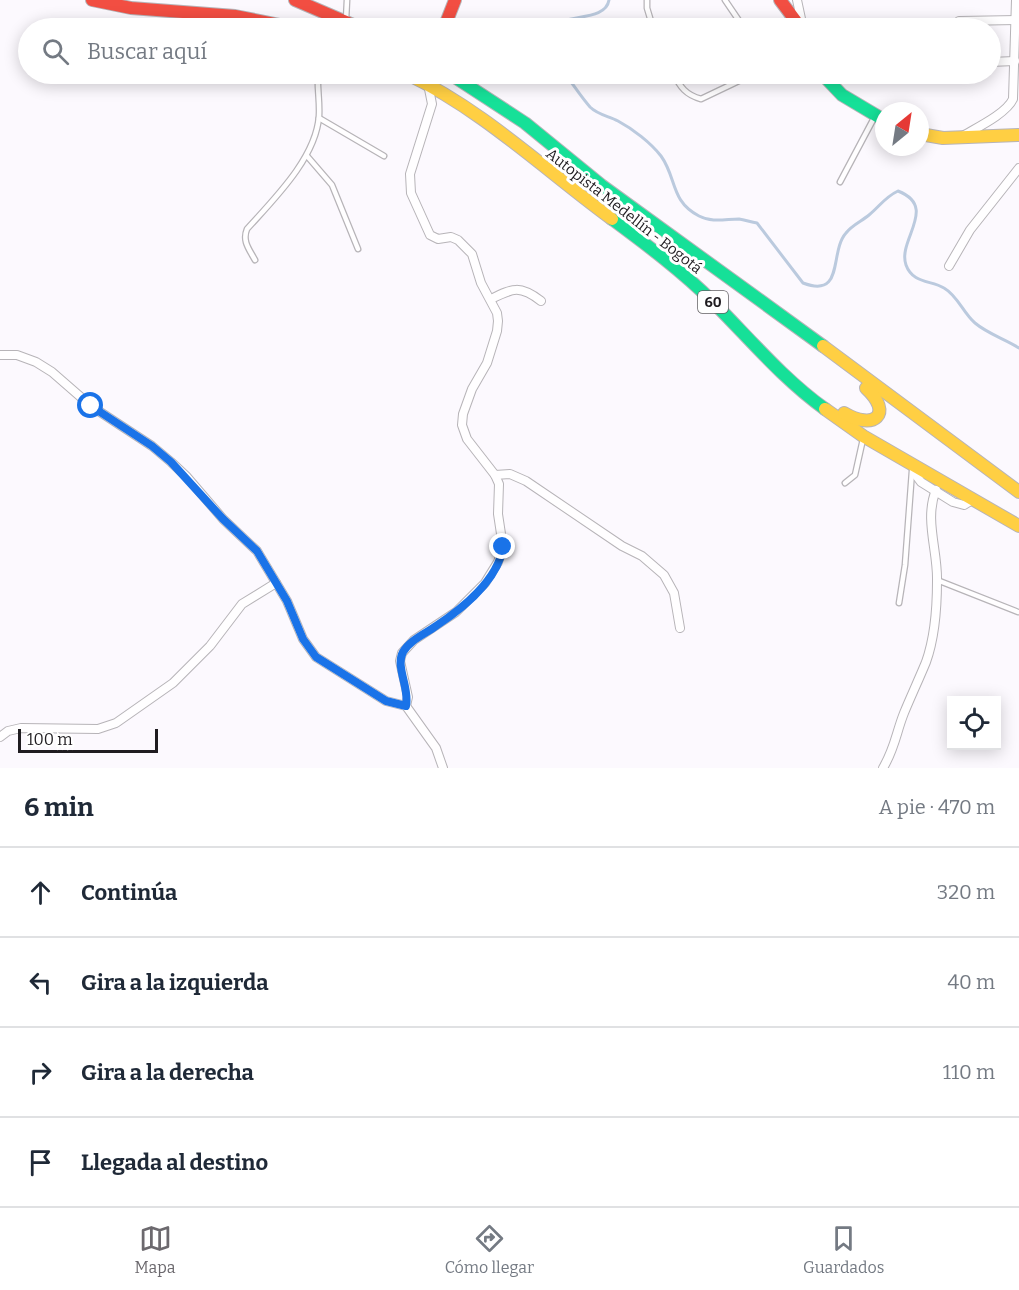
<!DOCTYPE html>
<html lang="es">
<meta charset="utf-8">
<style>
:root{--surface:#fff;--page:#f6f6f7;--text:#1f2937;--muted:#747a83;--line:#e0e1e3;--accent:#6c696e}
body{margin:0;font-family:Bitter,serif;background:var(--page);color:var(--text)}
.controls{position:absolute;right:18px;bottom:18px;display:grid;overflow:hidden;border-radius:0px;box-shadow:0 3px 15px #0003}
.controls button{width:54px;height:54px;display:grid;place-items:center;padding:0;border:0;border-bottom:2px solid var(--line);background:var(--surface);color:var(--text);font:30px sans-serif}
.compass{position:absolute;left:875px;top:102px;width:54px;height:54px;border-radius:50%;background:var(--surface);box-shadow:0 3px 15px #0003;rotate:30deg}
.scale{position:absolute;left:18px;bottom:15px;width:140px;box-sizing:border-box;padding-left:6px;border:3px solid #1f1c20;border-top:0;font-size:16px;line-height:21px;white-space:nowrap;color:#1f1c20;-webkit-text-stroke:4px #fff;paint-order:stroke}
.stop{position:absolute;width:18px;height:18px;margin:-14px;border:4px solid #1a73e8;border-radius:50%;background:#fff}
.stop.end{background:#1a73e8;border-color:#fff;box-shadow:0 2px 6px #0008}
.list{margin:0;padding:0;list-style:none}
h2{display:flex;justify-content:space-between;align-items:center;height:78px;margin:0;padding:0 24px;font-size:26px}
h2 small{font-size:20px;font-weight:400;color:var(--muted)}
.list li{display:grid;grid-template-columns:39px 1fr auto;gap:18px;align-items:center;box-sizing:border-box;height:90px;padding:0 24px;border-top:2px solid var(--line)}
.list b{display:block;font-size:22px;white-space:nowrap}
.list em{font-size:20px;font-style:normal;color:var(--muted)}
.icon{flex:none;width:33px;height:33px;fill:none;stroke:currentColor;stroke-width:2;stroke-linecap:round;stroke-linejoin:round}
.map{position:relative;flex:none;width:1019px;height:768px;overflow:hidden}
.search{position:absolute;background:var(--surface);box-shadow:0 3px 15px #0003;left:18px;right:18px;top:18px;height:66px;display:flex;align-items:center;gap:15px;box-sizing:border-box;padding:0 21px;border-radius:33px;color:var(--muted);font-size:22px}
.sheet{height:438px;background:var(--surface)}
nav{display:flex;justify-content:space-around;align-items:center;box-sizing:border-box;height:84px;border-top:2px solid var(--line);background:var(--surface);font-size:16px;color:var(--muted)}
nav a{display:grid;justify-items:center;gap:3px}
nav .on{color:var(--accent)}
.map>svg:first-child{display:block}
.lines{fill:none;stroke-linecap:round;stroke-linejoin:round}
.stream{stroke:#bbcade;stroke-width:3}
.lane-casing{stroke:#b7b4b8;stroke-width:7}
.street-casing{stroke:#b7b4b8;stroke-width:10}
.fast-casing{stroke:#b7b4b8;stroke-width:14}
.slow-casing{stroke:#b7b4b8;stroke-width:14}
.jam-casing{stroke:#b7b4b8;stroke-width:14}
.lane{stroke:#fffeff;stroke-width:4.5}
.street{stroke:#fffeff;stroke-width:8}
.fast{stroke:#16e098;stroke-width:12}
.slow{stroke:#ffcf43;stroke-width:12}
.jam{stroke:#f24e42;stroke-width:12}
.route{stroke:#1a73e8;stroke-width:8}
.labels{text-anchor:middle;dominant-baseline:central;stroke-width:6;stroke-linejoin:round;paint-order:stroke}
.shield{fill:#fff;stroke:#626063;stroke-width:1.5}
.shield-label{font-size:14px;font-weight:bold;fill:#1f1c20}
.street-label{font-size:15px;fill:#1f1c20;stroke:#fff}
</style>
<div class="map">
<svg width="1019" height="768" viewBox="0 0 1019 768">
<rect width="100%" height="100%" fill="#fcf9fe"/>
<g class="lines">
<g class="stream">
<path d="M553,28C555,26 558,24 561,22C575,15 606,19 609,0"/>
<path d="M565,74C573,84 581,97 590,107C598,115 609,116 618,121C633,129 651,143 661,156C677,178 670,201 699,216C712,223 726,219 739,219C745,220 751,222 757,223L803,283C845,299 829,252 846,233C852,225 862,221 869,215C879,207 885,197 898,191C939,207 897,240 906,265C913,284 931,280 944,288C958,296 963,313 975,323C988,334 1005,339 1019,348"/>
</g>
<defs>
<g id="lane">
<polyline points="647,0 647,8 653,28"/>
<polyline points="725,0 744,28"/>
<polyline points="346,20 347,0"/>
<path d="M674,74C680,87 686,95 701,99L745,78L749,74"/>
<polyline points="319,118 384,156"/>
<polyline points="307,156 332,185 358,249"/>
<polyline points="840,182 874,118"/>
<path d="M255,260C249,249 242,241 247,229C274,199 316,158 319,116C320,102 317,88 318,74"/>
<polyline points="845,483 855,475 863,439"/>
<polyline points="937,580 1018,612"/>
<polyline points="899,603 905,565 912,471"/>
</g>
<g id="street">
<polyline points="797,0 803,28"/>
<polyline points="959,21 1017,20"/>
<polyline points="990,62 1015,61"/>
<path d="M961,137C976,128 1006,114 1013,99L1016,0"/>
<polyline points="949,266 970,230 1019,168"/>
<path d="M491,299C513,288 520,285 541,301"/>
<polyline points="0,355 17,355 36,362 52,372 91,406 152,446 171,462 187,477 223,519 257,551 287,601 303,639 316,657 386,701 406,706 436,748 443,768"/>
<polyline points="913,466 915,474 921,482 953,502 964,505 972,500"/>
<polyline points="495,475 510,474 526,481 622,546 642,556 664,575 674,593 680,628"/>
<polyline points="406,706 408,697 400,661 402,653 414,640 456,612 485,583 498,562 503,547 498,514 499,484 495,475 467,439 462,425 463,414 472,389 487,363 497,331 498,321 497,313 481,283 472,254 458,240 451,237 438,239 430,235 411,193 410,174 432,104 428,84"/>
<polyline points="0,737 8,731 21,728 98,729 116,723 173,683 210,646 242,604 276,583"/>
<path d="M883,768C895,748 896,733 904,713C911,696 919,679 926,662C935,637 937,608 937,581C938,551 924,519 936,490"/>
</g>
<g id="fast">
<polyline points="450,74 525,123 601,185 823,346"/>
<polyline points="822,74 842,95 884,120"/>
<path d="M612,219C647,245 682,271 712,301C749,338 783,379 825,409"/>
</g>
<g id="slow">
<path d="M407,74C483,110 545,170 612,219"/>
<polyline points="920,134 943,138 1019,135"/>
<polyline points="823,346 1019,492"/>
<polyline points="825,409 863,436 1019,526"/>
<path d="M844,413C874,431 894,414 866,388"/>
</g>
<g id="jam">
<polyline points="92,0 131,8 235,16 295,28"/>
<polyline points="295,0 360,28"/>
<polyline points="780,0 801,28"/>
<polyline points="444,28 455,0"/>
</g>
</defs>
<use href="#lane" class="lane-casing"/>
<use href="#street" class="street-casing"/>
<use href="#fast" class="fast-casing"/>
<use href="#slow" class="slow-casing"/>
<use href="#jam" class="jam-casing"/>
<use href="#lane" class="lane"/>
<use href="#street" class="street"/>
<use href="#fast" class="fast"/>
<use href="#slow" class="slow"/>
<use href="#jam" class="jam"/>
</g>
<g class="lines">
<path class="route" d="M91,406L152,446L171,462L223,519L257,551L287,601L303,639L316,657L386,701L406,706C410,688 395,667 403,652C410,640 425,634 436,626C462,609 498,580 503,547"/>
</g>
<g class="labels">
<rect class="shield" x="698" y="291" width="30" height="22" rx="4.5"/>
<g class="shield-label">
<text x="713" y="302">60</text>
</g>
<g class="street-label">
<text transform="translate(624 211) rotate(38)">Autopista Medellín - Bogotá</text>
</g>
</g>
</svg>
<div class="controls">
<button><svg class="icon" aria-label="locate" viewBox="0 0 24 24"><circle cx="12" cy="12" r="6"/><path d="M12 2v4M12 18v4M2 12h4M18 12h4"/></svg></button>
</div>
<svg class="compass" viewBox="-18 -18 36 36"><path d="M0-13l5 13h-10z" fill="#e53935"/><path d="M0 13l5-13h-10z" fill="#747a83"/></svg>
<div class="scale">100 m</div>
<div class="stop" style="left:91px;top:406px"></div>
<div class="stop end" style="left:503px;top:547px"></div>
<div class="search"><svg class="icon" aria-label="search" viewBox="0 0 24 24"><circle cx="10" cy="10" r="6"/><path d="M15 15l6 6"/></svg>Buscar aquí</div>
</div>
<section class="sheet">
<h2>6 min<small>A pie · 470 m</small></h2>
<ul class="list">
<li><svg class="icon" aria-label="ahead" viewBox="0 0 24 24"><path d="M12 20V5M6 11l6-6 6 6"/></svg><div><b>Continúa</b></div><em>320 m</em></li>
<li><svg class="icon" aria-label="left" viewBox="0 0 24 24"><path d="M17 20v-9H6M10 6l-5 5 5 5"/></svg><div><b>Gira a la izquierda</b></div><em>40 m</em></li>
<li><svg class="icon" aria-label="right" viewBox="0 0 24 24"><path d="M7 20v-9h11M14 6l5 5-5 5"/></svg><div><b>Gira a la derecha</b></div><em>110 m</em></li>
<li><svg class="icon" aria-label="arrive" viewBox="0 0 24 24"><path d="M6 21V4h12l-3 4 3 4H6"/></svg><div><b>Llegada al destino</b></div></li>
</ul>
</section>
<nav>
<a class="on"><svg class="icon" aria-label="map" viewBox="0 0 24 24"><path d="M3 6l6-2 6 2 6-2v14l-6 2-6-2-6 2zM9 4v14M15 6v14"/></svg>Mapa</a>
<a><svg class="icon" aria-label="directions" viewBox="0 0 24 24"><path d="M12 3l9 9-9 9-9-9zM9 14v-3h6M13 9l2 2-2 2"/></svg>Cómo llegar</a>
<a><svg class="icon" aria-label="saved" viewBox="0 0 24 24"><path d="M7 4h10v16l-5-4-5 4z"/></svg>Guardados</a>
</nav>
